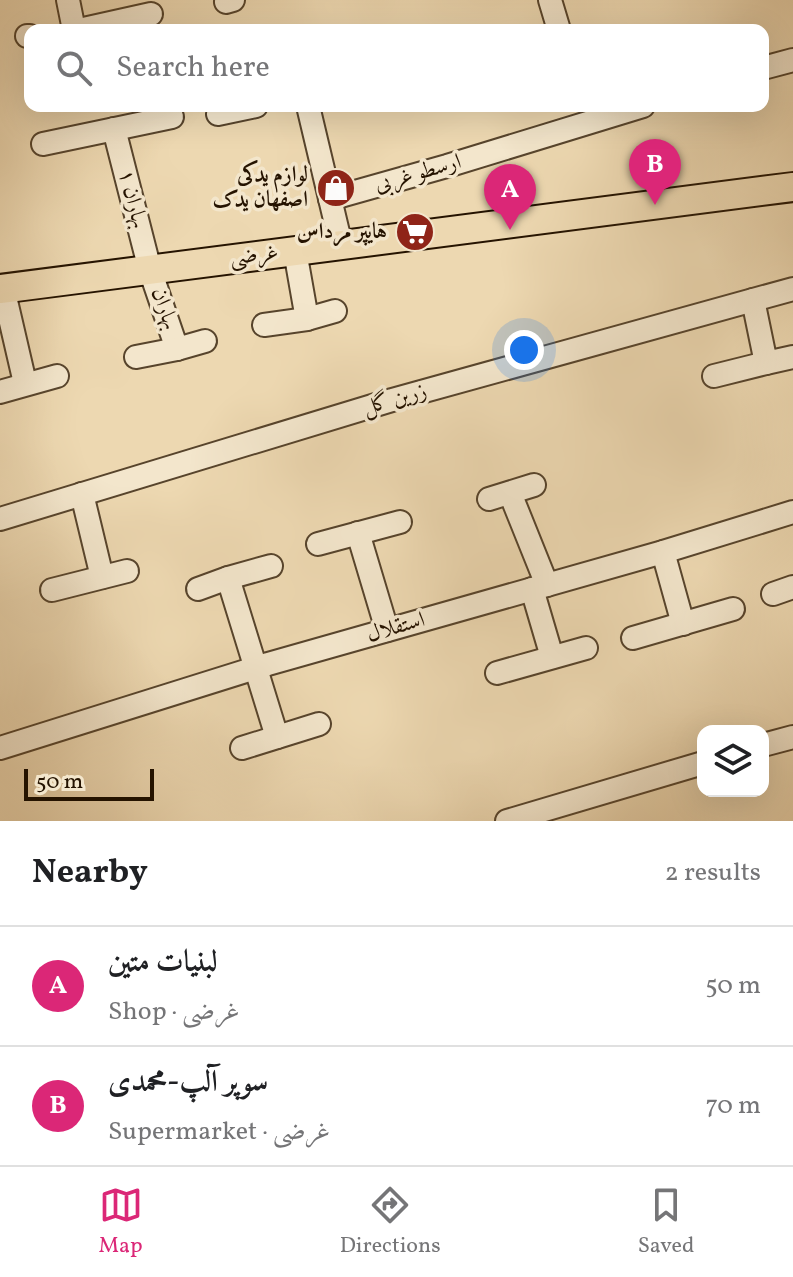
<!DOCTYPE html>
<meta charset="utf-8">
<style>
:root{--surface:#fff;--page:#f6f6f6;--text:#202124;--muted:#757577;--line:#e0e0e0;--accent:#db2777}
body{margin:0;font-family:Vollkorn,Amiri,serif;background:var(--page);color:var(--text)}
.controls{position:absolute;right:24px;bottom:24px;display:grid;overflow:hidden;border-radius:16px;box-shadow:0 8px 32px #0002}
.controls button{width:72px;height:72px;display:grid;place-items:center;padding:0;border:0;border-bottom:2px solid var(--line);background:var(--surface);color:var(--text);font:40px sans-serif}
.scale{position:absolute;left:24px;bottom:20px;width:130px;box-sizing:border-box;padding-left:8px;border:4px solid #251300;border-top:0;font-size:22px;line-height:28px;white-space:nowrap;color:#251300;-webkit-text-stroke:6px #f3e6cc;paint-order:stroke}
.you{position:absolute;left:524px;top:350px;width:28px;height:28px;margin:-20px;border:6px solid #fff;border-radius:50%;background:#1a73e8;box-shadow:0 0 0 12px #1a73e833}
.badge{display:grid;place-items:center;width:52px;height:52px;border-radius:50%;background:var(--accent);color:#fff;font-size:26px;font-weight:700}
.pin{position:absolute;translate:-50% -66px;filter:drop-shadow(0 2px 4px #0008)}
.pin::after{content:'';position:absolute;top:42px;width:28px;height:24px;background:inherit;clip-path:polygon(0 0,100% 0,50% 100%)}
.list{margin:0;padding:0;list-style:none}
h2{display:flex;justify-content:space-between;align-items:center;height:104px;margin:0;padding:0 32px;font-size:34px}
h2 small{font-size:26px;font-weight:400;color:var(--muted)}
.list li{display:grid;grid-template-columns:52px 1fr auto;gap:24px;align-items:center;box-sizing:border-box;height:120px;padding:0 32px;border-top:2px solid var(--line)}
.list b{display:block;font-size:30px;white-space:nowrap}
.list p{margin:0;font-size:26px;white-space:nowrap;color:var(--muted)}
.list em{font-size:26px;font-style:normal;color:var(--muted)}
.icon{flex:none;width:44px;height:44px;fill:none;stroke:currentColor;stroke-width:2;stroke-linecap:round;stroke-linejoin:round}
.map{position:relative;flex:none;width:793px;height:821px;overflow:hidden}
.search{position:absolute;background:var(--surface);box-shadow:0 8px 32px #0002;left:24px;right:24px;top:24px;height:88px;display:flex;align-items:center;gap:20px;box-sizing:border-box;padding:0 28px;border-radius:16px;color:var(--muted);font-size:30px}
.sheet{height:344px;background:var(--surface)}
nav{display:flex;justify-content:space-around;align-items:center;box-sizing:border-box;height:112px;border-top:2px solid var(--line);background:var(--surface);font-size:22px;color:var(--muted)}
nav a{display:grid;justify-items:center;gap:4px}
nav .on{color:var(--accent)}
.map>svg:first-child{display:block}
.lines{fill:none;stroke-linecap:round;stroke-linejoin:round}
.minor-casing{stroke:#57442c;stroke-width:26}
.major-casing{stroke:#251300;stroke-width:32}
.minor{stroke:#f3e6cc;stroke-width:22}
.major{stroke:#edd8b1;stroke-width:28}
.labels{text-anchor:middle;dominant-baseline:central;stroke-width:7;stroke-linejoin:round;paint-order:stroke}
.street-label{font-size:22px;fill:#251300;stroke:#f3e6cc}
.poi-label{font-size:22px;font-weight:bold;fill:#251300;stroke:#f3e6cc;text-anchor:end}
</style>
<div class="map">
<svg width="793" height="821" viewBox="0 0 793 821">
<rect width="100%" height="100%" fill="#edd8b1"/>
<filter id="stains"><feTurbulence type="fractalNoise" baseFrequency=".0025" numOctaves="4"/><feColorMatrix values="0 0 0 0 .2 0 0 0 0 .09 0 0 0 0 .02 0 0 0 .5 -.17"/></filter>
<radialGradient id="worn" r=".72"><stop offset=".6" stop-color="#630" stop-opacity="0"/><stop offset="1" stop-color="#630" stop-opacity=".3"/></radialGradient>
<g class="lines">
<defs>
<g id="minor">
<polyline points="68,0 74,30"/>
<polyline points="550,0 559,30"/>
<polyline points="226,2 233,0"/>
<polyline points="79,30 151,14"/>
<polyline points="27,36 30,36"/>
<polyline points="763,68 793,60"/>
<polyline points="308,106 341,245"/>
<polyline points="218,114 256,106"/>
<polyline points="114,129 150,270 177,349"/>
<polyline points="43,144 172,117"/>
<polyline points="330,199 447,166 643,106"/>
<polyline points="295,251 307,319"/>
<polyline points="3,288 25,383"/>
<polyline points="753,300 766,363 793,357"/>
<polyline points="264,325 307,319 335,311"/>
<polyline points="136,357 177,349 205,341"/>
<polyline points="714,376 766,363"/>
<polyline points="0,392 57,376"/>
<polyline points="510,493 547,585"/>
<polyline points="82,494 102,577"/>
<polyline points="489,499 534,485"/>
<polyline points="0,519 392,400 793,289"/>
<polyline points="358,533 387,630"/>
<polyline points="318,544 400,522"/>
<polyline points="663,552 683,624"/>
<polyline points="271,566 228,578 277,737"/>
<polyline points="198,589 228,578"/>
<polyline points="532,589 552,657"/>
<polyline points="52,590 127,571"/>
<polyline points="773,594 793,587"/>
<polyline points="633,638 733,609"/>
<polyline points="497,673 586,648"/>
<polyline points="763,745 793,737"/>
<polyline points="0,748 268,664 663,552 793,512"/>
<polyline points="242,748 319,724"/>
<polyline points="507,821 703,763"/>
</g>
<polyline id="major" points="0,289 793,187"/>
</defs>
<use href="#minor" class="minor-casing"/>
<use href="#major" class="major-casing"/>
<use href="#minor" class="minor"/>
<use href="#major" class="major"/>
</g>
<defs>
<symbol id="shop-disc" viewBox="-11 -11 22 22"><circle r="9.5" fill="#8f2418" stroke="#f3e6cc"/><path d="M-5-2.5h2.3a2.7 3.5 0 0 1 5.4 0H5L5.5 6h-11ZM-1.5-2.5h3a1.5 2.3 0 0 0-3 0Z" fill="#fff"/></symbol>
<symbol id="supermarket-disc" viewBox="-11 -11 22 22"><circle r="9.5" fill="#8f2418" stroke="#f3e6cc"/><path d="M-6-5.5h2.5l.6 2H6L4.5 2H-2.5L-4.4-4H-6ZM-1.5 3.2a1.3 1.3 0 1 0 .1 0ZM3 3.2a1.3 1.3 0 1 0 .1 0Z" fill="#fff"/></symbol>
</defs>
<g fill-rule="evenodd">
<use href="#shop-disc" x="314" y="166" width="44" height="44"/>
<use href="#supermarket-disc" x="393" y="210" width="44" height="44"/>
</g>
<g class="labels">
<g class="street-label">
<text transform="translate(418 174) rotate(-16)">ارسطو غربی</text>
<text transform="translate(132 199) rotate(76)">بهاران ۱</text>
<text transform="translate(254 256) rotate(-7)">غرضی</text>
<text transform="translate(164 309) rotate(71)">بهاران</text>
<text transform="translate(395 400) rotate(-16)">زرین گل</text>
<text transform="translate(396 628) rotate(-16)">استقلال</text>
</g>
<g class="poi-label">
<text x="308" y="175">لوازم یدکی<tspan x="308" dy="25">اصفهان یدک</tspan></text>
<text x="387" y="232">هایپر مرداس</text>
</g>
</g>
<rect width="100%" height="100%" filter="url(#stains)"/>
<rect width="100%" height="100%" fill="url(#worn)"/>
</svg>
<div class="controls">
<button><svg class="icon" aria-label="layers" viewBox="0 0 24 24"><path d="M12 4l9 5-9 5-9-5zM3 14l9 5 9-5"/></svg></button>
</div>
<div class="scale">50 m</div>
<div class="you"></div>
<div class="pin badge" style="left:510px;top:230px">A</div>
<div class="pin badge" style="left:655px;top:205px">B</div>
<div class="search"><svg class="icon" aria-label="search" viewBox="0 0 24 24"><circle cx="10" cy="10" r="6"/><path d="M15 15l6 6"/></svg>Search here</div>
</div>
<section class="sheet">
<h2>Nearby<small>2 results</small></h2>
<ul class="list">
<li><span class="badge">A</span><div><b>لبنیات متین</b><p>Shop · غرضی</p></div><em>50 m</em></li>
<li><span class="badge">B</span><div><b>سوپر آلپ-محمدی</b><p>Supermarket · غرضی</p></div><em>70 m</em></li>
</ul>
</section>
<nav>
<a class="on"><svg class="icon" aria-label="map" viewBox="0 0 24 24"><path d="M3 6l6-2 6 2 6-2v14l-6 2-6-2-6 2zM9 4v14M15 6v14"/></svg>Map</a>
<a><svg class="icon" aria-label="directions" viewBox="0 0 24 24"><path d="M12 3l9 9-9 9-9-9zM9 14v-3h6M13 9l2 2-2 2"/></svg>Directions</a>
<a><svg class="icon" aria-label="saved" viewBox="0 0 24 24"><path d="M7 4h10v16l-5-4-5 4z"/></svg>Saved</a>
</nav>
